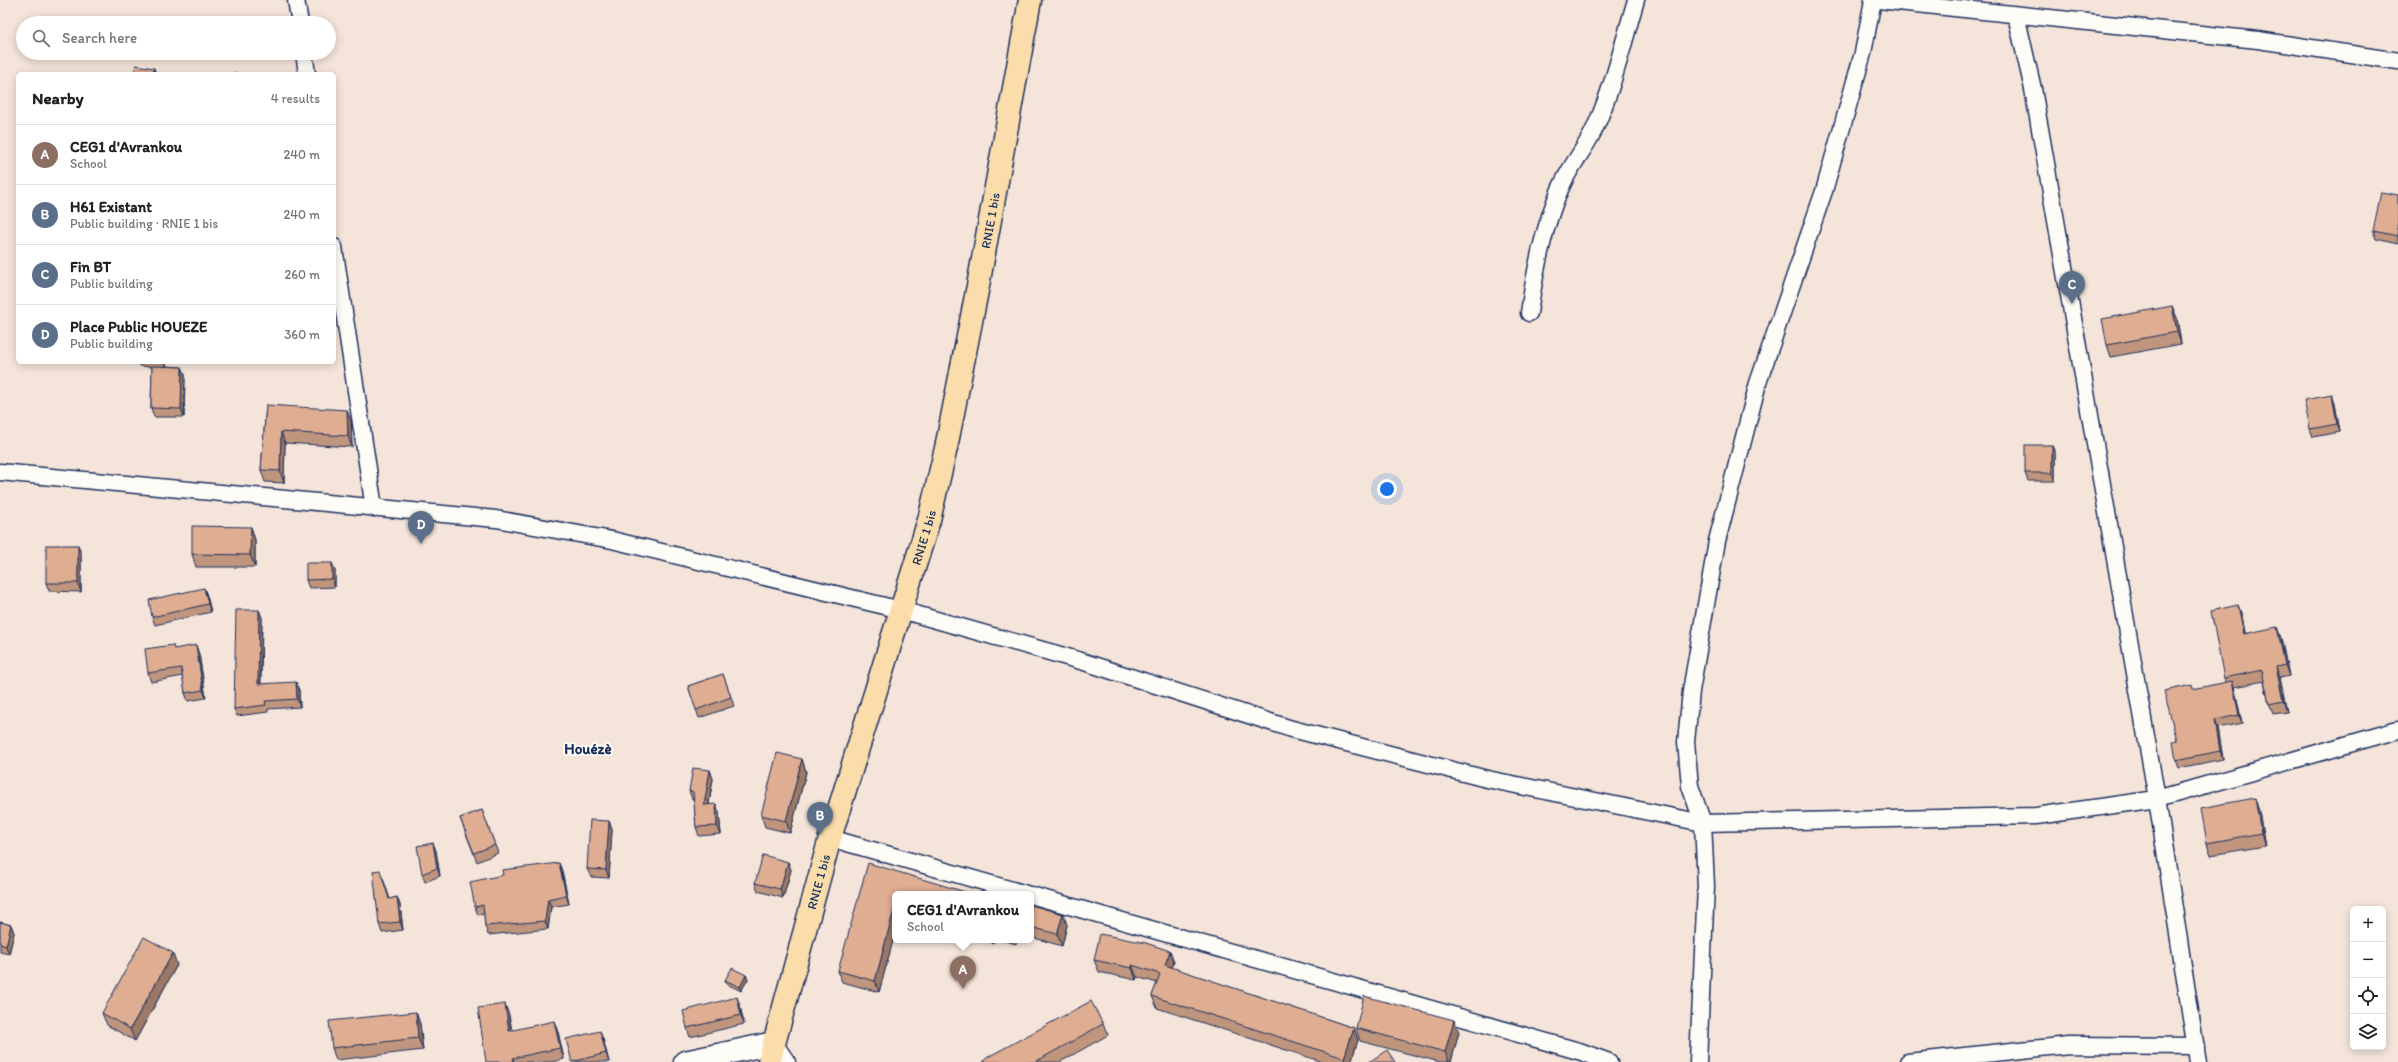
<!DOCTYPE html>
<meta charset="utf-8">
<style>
:root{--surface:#fff;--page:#f2f2f2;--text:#202124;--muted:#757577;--line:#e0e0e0;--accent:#1b2f5e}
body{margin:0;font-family:Itim,sans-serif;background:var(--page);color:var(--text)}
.controls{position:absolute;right:12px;bottom:12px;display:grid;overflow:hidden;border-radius:6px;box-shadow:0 2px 10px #0003}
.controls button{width:36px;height:36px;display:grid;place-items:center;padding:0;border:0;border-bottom:1px solid var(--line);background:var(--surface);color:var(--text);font:20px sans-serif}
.you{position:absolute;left:1387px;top:489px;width:14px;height:14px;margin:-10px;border:3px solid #fff;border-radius:50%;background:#1a73e8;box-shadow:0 0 0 6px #1a73e833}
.badge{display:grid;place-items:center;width:26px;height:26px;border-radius:50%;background:var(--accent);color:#fff;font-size:13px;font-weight:700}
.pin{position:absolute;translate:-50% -33px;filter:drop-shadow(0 1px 2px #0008)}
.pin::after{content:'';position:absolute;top:21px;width:14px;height:12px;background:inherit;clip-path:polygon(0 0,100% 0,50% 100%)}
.popup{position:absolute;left:892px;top:891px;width:142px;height:52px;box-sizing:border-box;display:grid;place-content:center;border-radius:6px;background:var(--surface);filter:drop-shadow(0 1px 3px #0005);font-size:13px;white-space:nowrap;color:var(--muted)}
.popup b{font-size:15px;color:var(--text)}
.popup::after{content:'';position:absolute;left:50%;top:100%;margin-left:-8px;border:8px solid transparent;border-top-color:var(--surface)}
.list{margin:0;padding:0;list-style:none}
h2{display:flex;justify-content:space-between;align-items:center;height:52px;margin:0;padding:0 16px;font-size:17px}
h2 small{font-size:13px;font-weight:400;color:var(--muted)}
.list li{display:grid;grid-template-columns:26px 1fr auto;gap:12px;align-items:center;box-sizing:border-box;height:60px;padding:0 16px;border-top:1px solid var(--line)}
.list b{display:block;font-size:15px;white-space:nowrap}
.list p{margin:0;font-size:13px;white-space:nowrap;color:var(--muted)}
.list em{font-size:13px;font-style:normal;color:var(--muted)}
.icon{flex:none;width:22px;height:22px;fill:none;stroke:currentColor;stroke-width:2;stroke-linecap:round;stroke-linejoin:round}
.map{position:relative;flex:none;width:2398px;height:1062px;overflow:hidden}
.search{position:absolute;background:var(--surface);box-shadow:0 2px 10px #0003;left:16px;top:16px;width:320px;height:44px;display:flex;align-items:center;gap:10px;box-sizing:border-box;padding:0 14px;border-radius:22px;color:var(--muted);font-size:15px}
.panel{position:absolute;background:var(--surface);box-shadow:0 2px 10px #0003;left:16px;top:72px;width:320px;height:292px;border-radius:6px}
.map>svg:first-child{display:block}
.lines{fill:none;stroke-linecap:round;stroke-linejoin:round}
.street-casing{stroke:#1b2f5e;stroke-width:19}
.secondary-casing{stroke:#1b2f5e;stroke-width:25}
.primary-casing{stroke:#1b2f5e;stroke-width:25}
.street{stroke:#fdfcf7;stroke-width:16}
.secondary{stroke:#fdfcf7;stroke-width:22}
.primary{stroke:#faddab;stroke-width:22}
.wall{fill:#c0957e;stroke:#1b2f5e}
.shaded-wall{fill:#9c7966;stroke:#1b2f5e}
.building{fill:#dfad92;stroke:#1b2f5e}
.labels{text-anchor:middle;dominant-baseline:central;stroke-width:4;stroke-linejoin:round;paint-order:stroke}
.street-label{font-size:13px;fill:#1b2f5e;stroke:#fdfcf7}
.quarter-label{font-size:15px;font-weight:bold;fill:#1b2f5e;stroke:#fdfcf7}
</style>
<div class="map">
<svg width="2398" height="1062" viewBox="0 0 2398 1062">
<rect width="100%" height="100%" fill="#f4e4d9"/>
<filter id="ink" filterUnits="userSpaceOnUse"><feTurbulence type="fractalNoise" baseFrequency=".025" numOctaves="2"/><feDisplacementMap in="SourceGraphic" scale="8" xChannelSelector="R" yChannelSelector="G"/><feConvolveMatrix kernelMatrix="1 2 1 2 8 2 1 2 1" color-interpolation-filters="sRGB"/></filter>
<g filter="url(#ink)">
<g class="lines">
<defs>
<g id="street">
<polyline points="296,0 300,23"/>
<polyline points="1879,0 2258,40 2398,61"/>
<polyline points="2016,15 2033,89 2157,799 2198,1062"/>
<polyline points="304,53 307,74"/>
<polyline points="334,247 374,508"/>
<path d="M1529,313C1535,270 1544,224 1562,185C1571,165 1585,149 1594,130C1613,89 1623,43 1636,0"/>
<polyline points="0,472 496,519 612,540 901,610 1081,661 1292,729 1487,779 1703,823 2036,816 2157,799 2398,730"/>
<polyline points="830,838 1026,894"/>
<polyline points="1031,895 1582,1052 1609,1062"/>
<polyline points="774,1043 787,1062"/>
<polyline points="1698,1062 1706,886 1703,823 1690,786 1686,742 1691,691 1717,541 1758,383 1824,191 1863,53 1873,0"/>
<polyline points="1908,1062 2069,1045 2196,1046"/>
</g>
<polyline id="secondary" points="685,1062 774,1043"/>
<g id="primary">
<path id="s1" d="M769,1062L830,838L929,520L946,448L978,286L1030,0"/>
</g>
</defs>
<use href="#street" class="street-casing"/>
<use href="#secondary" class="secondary-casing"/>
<use href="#primary" class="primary-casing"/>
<use href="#street" class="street"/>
<use href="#secondary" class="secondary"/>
<use href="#primary" class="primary"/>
</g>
<g class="wall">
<polygon points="2398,195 2398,244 2376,239 2373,231"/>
<polygon points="2172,306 2177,318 2181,344 2111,357 2107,345"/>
<polygon points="139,362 166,362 166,366 182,367 185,375 184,417 154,417 151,408 152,367 140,366"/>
<polygon points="2332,395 2335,404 2340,432 2313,437 2310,429"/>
<polygon points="266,405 351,421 352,447 285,443 284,483 265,482 261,470"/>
<polygon points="2055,453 2055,481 2028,481 2025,473"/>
<polygon points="251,527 255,540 255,567 196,567 192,554"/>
<polygon points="81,553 81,592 49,591 46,583"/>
<polygon points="332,563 335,571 335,587 309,588 306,580"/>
<polygon points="204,588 207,596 211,612 155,625 152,617"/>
<polygon points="2238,605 2242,616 2245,633 2281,638 2289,676 2280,678 2287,712 2273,714 2269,704 2264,681 2234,687 2242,723 2218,728 2223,759 2179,768 2176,760 2177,741 2194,689 2226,683 2224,678"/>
<polygon points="259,610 262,618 261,684 299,690 300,707 268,709 268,712 237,716 234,709"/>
<polygon points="175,649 199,654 206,698 188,701 185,693 183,676 151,682 148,673"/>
<polygon points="723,674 734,706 699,718 688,686"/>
<polygon points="802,759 806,772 790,833 765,827 761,815"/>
<polygon points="710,770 713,779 709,804 719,812 721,834 699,836 696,827 694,800 692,799 689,791"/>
<polygon points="482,810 498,853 477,862 460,818"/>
<polygon points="2259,811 2265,846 2211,855 2207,843"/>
<polygon points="609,821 612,830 609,878 591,877 587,869"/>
<polygon points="433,843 436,851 440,876 425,882 422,874"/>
<polygon points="788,862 791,870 783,898 758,891 755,883"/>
<polygon points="559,863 562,871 569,904 551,907 548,929 488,935 485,926 484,914 478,915 475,907"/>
<polygon points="383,878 390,899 397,897 400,905 403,930 382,933 379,924"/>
<polygon points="895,894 895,933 879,992 842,982 838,971"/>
<polygon points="1031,905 1063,914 1067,925 1062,946 1031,937"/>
<polygon points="0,922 11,925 14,933 9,954 0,952"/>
<polygon points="984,940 994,940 993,943"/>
<polygon points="1002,940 1017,940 1016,944"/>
<polygon points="1170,951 1174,962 1172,968 1354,1028 1358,1040 1351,1062 1323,1062 1157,1008 1152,996 1157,983 1137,977 1136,980 1099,972 1094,960"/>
<polygon points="177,965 135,1041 107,1025 102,1013"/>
<polygon points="746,975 748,979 741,991 727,984 725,980"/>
<polygon points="740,1006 744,1024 690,1037 687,1028"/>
<polygon points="416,1012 420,1024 423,1050 336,1060 332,1048"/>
<polygon points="509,1015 512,1030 558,1032 564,1059 551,1062 486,1062"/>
<polygon points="1103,1024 1108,1035 1060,1062 982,1062"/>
<polygon points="1356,1028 1459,1032 1451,1062 1440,1062 1360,1041"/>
<polygon points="603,1039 609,1062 572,1062"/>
</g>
<g class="shaded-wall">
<polygon points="154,68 156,74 153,74"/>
<polygon points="2172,306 2177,318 2181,344 2177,332"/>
<polygon points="164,362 166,362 166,368"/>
<polygon points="182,367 185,375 184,417 181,409"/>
<polygon points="2332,395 2335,404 2340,432 2337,424"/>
<polygon points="347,410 351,421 352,447 348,436"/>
<polygon points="281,432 285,443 284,483 280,471"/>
<polygon points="2052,445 2055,453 2055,481 2052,473"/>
<polygon points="251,527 255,540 255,567 250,555"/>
<polygon points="78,545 81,553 81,592 78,583"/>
<polygon points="332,563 335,571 335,587 332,579"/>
<polygon points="204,588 207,596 211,612 208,604"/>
<polygon points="2238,605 2242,616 2247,644 2244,634"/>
<polygon points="259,610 262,618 260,691 258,684"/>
<polygon points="2277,627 2281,638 2289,676 2285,665"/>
<polygon points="196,645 199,654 206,698 203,690"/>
<polygon points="2276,667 2280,678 2287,712 2283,701"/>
<polygon points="2232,681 2235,690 2242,723 2239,715"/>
<polygon points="296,682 299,690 300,707 297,699"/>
<polygon points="2215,720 2218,728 2223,759 2220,751"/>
<polygon points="802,759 806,772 790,833 786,821"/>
<polygon points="710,770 713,779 707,813 704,805"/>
<polygon points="2255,798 2259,811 2265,846 2261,833"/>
<polygon points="716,804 719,812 721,834 717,826"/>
<polygon points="609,821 612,830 609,878 606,870"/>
<polygon points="433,843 436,851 440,876 437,868"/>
<polygon points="788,862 791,870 783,898 780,889"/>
<polygon points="559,863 562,871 569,904 566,895"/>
<polygon points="397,897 400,905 403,930 400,922"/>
<polygon points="548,899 551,907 548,929 545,921"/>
<polygon points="895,906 895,933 879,992 875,981"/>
<polygon points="1063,914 1067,925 1062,946 1057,934"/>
<polygon points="11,925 14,933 9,954 6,946"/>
<polygon points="1170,951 1174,962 1169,977 1165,965"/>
<polygon points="173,953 177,965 135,1041 130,1029"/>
<polygon points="1132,965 1137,977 1136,980 1132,968"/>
<polygon points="746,975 748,979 741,991 740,987"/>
<polygon points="737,997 740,1006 744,1024 741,1015"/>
<polygon points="505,1004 509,1015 513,1042 509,1031"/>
<polygon points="416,1012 420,1024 423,1050 418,1038"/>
<polygon points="1454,1020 1459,1032 1451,1062 1449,1062 1445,1052"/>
<polygon points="554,1021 558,1032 564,1059 560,1048"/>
<polygon points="1354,1028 1358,1040 1351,1062 1345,1062 1344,1058"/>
<polygon points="600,1031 603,1039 609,1062 606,1053"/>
</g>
<g class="building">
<polygon points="136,65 154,68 153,74 134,74"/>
<polygon points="237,73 237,74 221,74"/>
<polygon points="2381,192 2398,195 2398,236 2373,231"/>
<polygon points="2172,306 2177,332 2107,345 2102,319"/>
<polygon points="152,366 182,367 181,409 151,408"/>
<polygon points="2332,395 2337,424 2310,429 2304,400"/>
<polygon points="266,405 347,410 348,436 281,432 280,471 261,470"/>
<rect x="2025" y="445" width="27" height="28"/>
<polygon points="192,526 251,527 250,555 192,554"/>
<rect x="46" y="545" width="32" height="38"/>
<polygon points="306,563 332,563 332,579 306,580"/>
<polygon points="204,588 208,604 152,617 149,600"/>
<polygon points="2238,605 2244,634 2277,627 2285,665 2276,667 2283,701 2269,704 2262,670 2224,678 2211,611"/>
<polygon points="236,610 259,610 258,684 296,682 297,699 265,701 266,705 234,709"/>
<polygon points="173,645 174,649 196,645 203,690 185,693 181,668 148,673 145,649"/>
<polygon points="723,674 731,697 696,710 688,686"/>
<polygon points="2232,681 2239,715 2215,720 2220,751 2176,760 2173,742 2177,741 2164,691 2192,685 2193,689"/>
<polygon points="777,753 802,759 786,821 761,815"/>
<polygon points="693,768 710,770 704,805 716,804 717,826 696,827 693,792 689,791"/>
<polygon points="2255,798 2261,833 2207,843 2201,808"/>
<polygon points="482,810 495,845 474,853 460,818"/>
<polygon points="590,820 609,821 606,870 587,869"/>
<polygon points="433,843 437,868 422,874 417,846"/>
<polygon points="763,855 788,862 780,889 755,883"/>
<polygon points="559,863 566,895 548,899 545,921 485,926 483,905 475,907 470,882 503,875 502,870"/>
<polygon points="868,863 972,894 895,894 895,906 875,981 838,971"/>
<polygon points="380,870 389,899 397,897 400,922 379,924 373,871"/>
<polygon points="1031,905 1063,914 1057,934 1031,927"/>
<polygon points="0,922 11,925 6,946 0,944"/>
<polygon points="1100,934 1146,943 1170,951 1165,965 1354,1028 1344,1058 1152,996 1160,974 1132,965 1132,968 1094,960"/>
<polygon points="144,937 173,953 130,1029 102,1013"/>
<polygon points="732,968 746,975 740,987 725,980"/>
<polygon points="1364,996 1454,1020 1445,1052 1356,1028"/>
<polygon points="737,997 741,1015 687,1028 683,1011"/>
<polygon points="1091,1001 1103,1024 1035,1062 982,1062 988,1057"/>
<polygon points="505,1004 509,1031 554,1021 560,1048 513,1058 514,1062 486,1062 478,1008"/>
<polygon points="416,1012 418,1038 332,1048 329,1021"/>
<polygon points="600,1031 606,1053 572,1062 566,1039"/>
<polygon points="1387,1050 1395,1062 1369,1062"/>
</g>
</g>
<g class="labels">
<g class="street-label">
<text stroke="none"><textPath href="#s1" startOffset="871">RNIE 1 bis</textPath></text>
<text stroke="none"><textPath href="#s1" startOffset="547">RNIE 1 bis</textPath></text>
<text stroke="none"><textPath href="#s1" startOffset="187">RNIE 1 bis</textPath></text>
</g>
<g class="quarter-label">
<text x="588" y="749">Houézè</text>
</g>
</g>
</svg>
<div class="controls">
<button>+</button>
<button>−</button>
<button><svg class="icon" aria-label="locate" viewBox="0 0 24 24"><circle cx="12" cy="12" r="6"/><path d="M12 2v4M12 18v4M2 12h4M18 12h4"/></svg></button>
<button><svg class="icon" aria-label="layers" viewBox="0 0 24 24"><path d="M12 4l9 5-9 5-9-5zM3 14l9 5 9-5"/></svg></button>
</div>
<div class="you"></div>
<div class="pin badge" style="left:963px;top:989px;background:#8d6e63">A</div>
<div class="popup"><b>CEG1 d'Avrankou</b>School</div>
<div class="pin badge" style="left:820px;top:835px;background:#5c6f8a">B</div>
<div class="pin badge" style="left:2072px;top:304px;background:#5c6f8a">C</div>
<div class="pin badge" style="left:421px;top:544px;background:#5c6f8a">D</div>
<div class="search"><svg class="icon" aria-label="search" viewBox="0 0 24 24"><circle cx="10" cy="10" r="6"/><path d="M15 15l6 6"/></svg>Search here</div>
<section class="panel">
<h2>Nearby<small>4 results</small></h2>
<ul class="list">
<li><span class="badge" style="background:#8d6e63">A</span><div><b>CEG1 d'Avrankou</b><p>School</p></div><em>240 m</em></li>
<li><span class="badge" style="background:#5c6f8a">B</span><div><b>H61 Existant</b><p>Public building · RNIE 1 bis</p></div><em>240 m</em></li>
<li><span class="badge" style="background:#5c6f8a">C</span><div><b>Fin BT</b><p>Public building</p></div><em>260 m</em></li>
<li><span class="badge" style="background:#5c6f8a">D</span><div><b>Place Public HOUEZE</b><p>Public building</p></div><em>360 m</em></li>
</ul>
</section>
</div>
